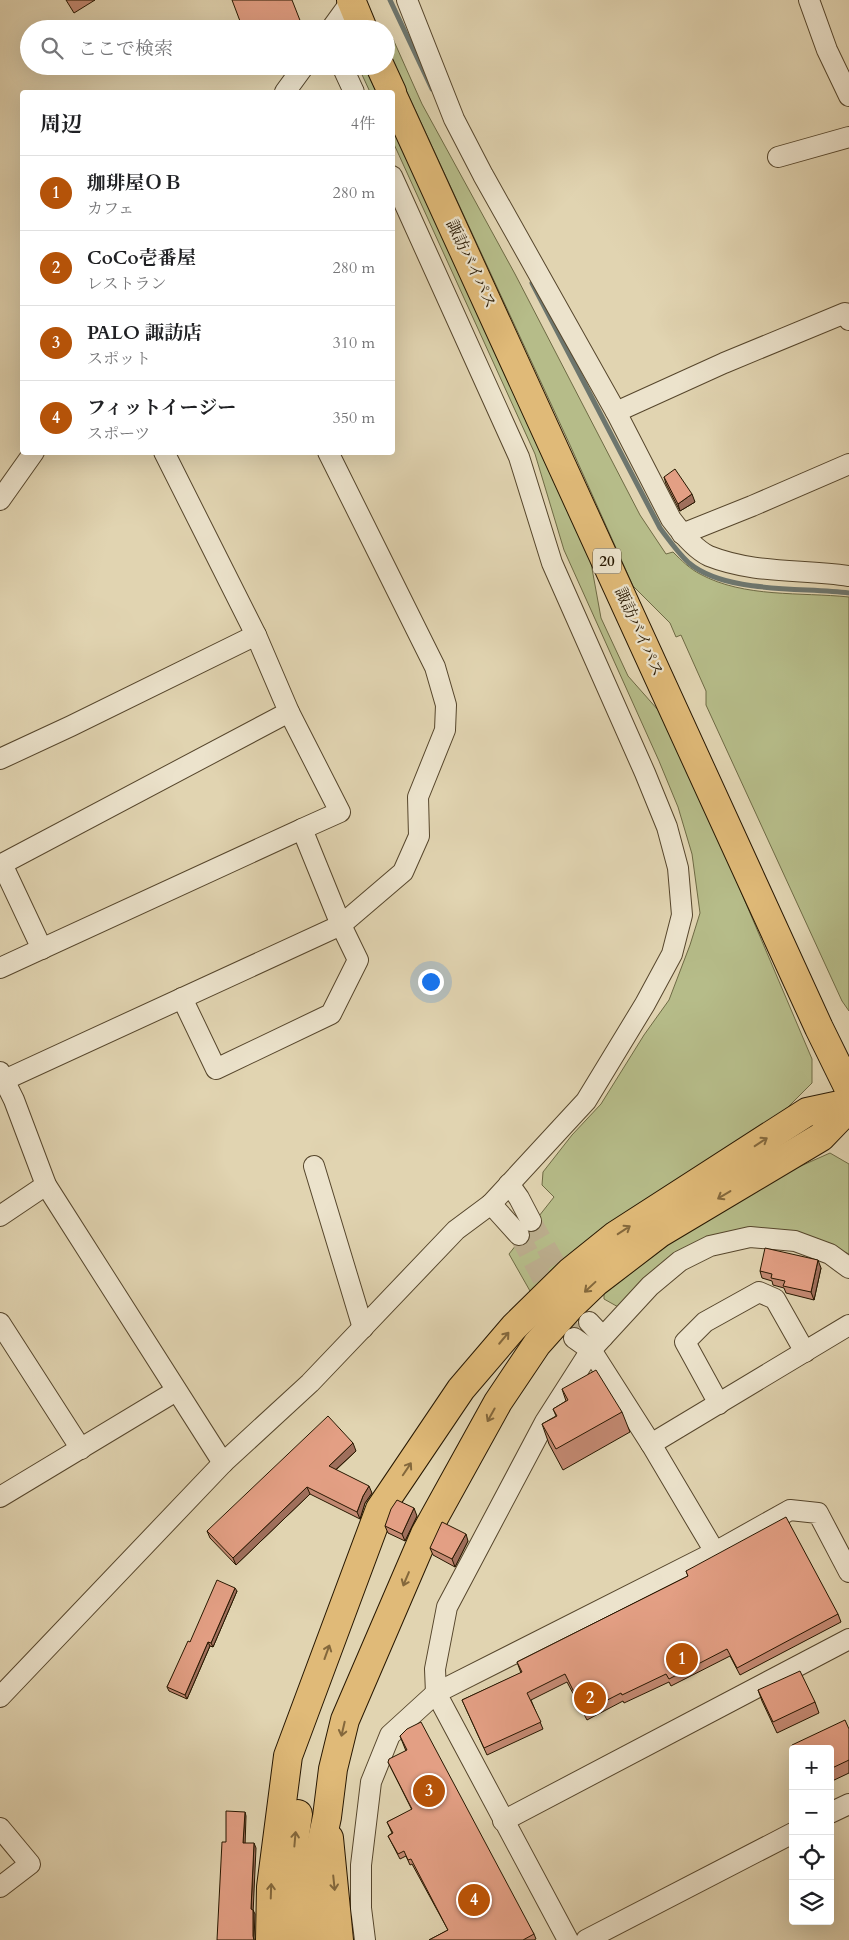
<!DOCTYPE html>
<html lang="ja">
<meta charset="utf-8">
<style>
:root{--surface:#fff;--page:#f2f2f2;--text:#202124;--muted:#757577;--line:#e0e0e0;--accent:#b45309}
body{margin:0;font-family:Cardo,"Noto Serif JP",serif;background:var(--page);color:var(--text)}
.controls{position:absolute;right:15px;bottom:15px;display:grid;overflow:hidden;border-radius:5px;box-shadow:0 5px 20px #0002}
.controls button{width:45px;height:45px;display:grid;place-items:center;padding:0;border:0;border-bottom:1px solid var(--line);background:var(--surface);color:var(--text);font:25px sans-serif}
.you{position:absolute;left:430px;top:981px;width:18px;height:18px;margin:-12px;border:4px solid #fff;border-radius:50%;background:#1a73e8;box-shadow:0 0 0 8px #1a73e833}
.badge{display:grid;place-items:center;width:32px;height:32px;border-radius:50%;background:var(--accent);color:#fff;font-size:16px;font-weight:700}
.pin{position:absolute;translate:-50% -50%;border:2px solid #fff;box-shadow:0 1px 5px #0006}
.list{margin:0;padding:0;list-style:none}
h2{display:flex;justify-content:space-between;align-items:center;height:65px;margin:0;padding:0 20px;font-size:21px}
h2 small{font-size:16px;font-weight:400;color:var(--muted)}
.list li{display:grid;grid-template-columns:32px 1fr auto;gap:15px;align-items:center;box-sizing:border-box;height:75px;padding:0 20px;border-top:1px solid var(--line)}
.list b{display:block;font-size:19px;white-space:nowrap}
.list p{margin:0;font-size:16px;white-space:nowrap;color:var(--muted)}
.list em{font-size:16px;font-style:normal;color:var(--muted)}
.icon{flex:none;width:28px;height:28px;fill:none;stroke:currentColor;stroke-width:2;stroke-linecap:round;stroke-linejoin:round}
.map{position:relative;flex:none;width:849px;height:1940px;overflow:hidden}
.search{position:absolute;background:var(--surface);box-shadow:0 5px 20px #0002;left:20px;top:20px;width:375px;height:55px;display:flex;align-items:center;gap:12px;box-sizing:border-box;padding:0 18px;border-radius:28px;color:var(--muted);font-size:19px}
.panel{position:absolute;background:var(--surface);box-shadow:0 5px 20px #0002;left:20px;top:90px;width:375px;height:365px;border-radius:5px}
.map>svg:first-child{display:block}
.green{fill:#b6bc89;stroke:#6e6a44}
.lines{fill:none;stroke-linecap:round;stroke-linejoin:round}
.stream{stroke:#6d766e;stroke-width:5}
.street-tunnel{stroke:#bcae8e;stroke-width:20;stroke-dasharray:20 10;stroke-linecap:butt}
.street-casing{stroke:#56462c;stroke-width:22}
.highway-casing{stroke:#271700;stroke-width:30}
.street{stroke:#ece3cc;stroke-width:20}
.highway{stroke:#e0ba78;stroke-width:28}
.wall{fill:#c38972;stroke:#271700}
.shaded-wall{fill:#9f6f5c;stroke:#271700}
.building{fill:#e39f84;stroke:#271700}
.oneway{stroke:#84683c}
.labels{text-anchor:middle;dominant-baseline:central;stroke-width:4.5;stroke-linejoin:round;paint-order:stroke}
.shield{fill:#ece3cc;stroke:#62543d;stroke-width:1}
.shield-label{font-size:15px;font-weight:bold;fill:#271700}
.street-label{font-size:16px;fill:#271700;stroke:#ece3cc}
</style>
<div class="map">
<svg width="849" height="1940" viewBox="0 0 849 1940">
<rect width="100%" height="100%" fill="#e1d4b1"/>
<filter id="stains"><feTurbulence type="fractalNoise" baseFrequency=".004" numOctaves="4"/><feColorMatrix values="0 0 0 0 .2 0 0 0 0 .09 0 0 0 0 .02 0 0 0 .5 -.17"/></filter>
<radialGradient id="worn" r=".72"><stop offset=".6" stop-color="#630" stop-opacity="0"/><stop offset="1" stop-color="#630" stop-opacity=".3"/></radialGradient>
<g class="green">
<path d="M393,39L422,104L515,274L640,515L666,554L673,552C681,560 690,569 700,574C744,598 801,592 849,597V1011L842,1001L706,705V691L681,635L676,637L670,623L633,586L570,445L386,47V41Z"/>
<polygon points="358,66 366,66 378,92 370,92"/>
<polygon points="392,124 589,552 601,618 628,676 666,719 677,741 812,1059 812,1083 787,1108 600,1240 534,1298 509,1254 554,1197 542,1185 543,1172 572,1135 601,1104 644,1035 669,1000 690,945 700,913 692,854 678,807 659,761 564,550 535,454 393,142"/>
<polygon points="830,1153 849,1164 849,1254 838,1249 743,1231 620,1308 604,1299 604,1293 640,1259 794,1169"/>
</g>
<g class="lines">
<g class="stream">
<polyline points="390,0 432,89"/>
<path d="M532,283L660,528C669,540 678,553 689,563C726,594 803,587 849,593"/>
</g>
<g class="street-tunnel">
<polyline points="531,1221 570,1289"/>
<polyline points="519,1235 574,1338"/>
</g>
<defs>
<g id="street">
<path d="M407,0L454,119L483,175L616,412L671,519C680,531 696,550 709,556C754,574 802,569 849,576"/>
<polyline points="809,0 827,50 849,96"/>
<polyline points="331,29 352,0"/>
<polyline points="342,66 354,92"/>
<polyline points="285,92 304,66"/>
<polyline points="778,157 849,137"/>
<polyline points="616,412 724,363 845,313 849,320"/>
<polyline points="0,500 34,452"/>
<polyline points="682,534 752,506 849,464"/>
<polyline points="289,712 340,812 302,829"/>
<polyline points="0,759 71,726 256,635"/>
<polyline points="42,949 2,864 289,712 256,635 164,452"/>
<polyline points="0,968 302,829 341,925 358,960 331,1014 216,1069 182,998"/>
<polyline points="0,1072 14,1100 46,1185 223,1463"/>
<polyline points="0,1082 341,925 403,872 419,836 418,797 445,730 446,705 435,667 328,452"/>
<polyline points="314,1166 363,1328"/>
<polyline points="509,1184 519,1198 531,1221"/>
<polyline points="491,1204 519,1235"/>
<polyline points="0,1216 46,1185"/>
<polyline points="589,1322 603,1337"/>
<polyline points="0,1323 81,1449"/>
<polyline points="574,1338 591,1350 651,1444 715,1552"/>
<polyline points="719,1404 685,1342 705,1322 759,1292 775,1299 805,1352"/>
<polyline points="651,1444 849,1325"/>
<polyline points="0,1497 176,1391"/>
<polyline points="0,1697 223,1463 310,1383 456,1230 491,1204 586,1101 645,1004 672,954 682,915 678,868 667,827 645,773 552,563 519,457 392,176"/>
<polyline points="830,1813 849,1804"/>
<polyline points="503,1821 849,1639"/>
<polyline points="0,1828 30,1864 0,1887"/>
<polyline points="365,1940 361,1908 361,1865 371,1782 390,1735 436,1693 715,1552 790,1510 818,1513 849,1572"/>
<polyline points="568,1940 436,1693 435,1669 447,1607 545,1422 591,1350 650,1286 680,1261 710,1246 750,1237 795,1241 830,1254 849,1268"/>
<polyline points="586,1940 793,1833"/>
</g>
<g id="highway">
<polyline points="351,0 363,29"/>
<polyline points="380,66 392,92"/>
<polyline points="392,94 819,1028 849,1089"/>
<polyline points="329,1838 339,1940"/>
<polyline points="270,1940 271,1887 288,1756 380,1509 461,1389 514,1327 570,1272 616,1235 807,1112 849,1103"/>
<polyline points="294,1940 294,1842 298,1814"/>
<polyline points="314,1940 313,1881 327,1817 333,1769 345,1720 425,1534 498,1402 537,1344 570,1307 596,1282 660,1233 821,1137 849,1108"/>
</g>
</defs>
<use href="#street" class="street-casing"/>
<use href="#highway" class="highway-casing"/>
<use href="#street" class="street"/>
<use href="#highway" class="highway"/>
</g>
<g class="wall">
<polygon points="66,0 95,0 74,13"/>
<polygon points="664,477 695,502 680,511 666,484"/>
<polygon points="821,1268 814,1300 786,1293 784,1288 773,1285 772,1281 762,1278 760,1271"/>
<polygon points="562,1389 622,1412 630,1432 563,1470 549,1444 542,1424 556,1416 553,1409 566,1401"/>
<polygon points="356,1451 336,1470 372,1493 365,1503 360,1519 310,1494 236,1565 210,1538 207,1531"/>
<polygon points="417,1516 405,1541 388,1533 385,1526"/>
<polygon points="468,1541 455,1567 433,1555 430,1548"/>
<polygon points="686,1571 838,1614 841,1622 740,1675 730,1656 671,1686 669,1682 624,1703 623,1701 587,1720 567,1682 531,1700 543,1729 487,1755 462,1700 521,1673 517,1662 688,1576"/>
<polygon points="237,1591 213,1647 210,1646 187,1699 169,1691 167,1687 190,1642"/>
<polygon points="758,1690 815,1702 819,1713 777,1733 762,1701"/>
<polygon points="849,1729 849,1773 830,1782 830,1749"/>
<polygon points="400,1736 534,1934 536,1939 534,1940 429,1940 448,1930 412,1864 410,1865 406,1856 400,1859 388,1836 392,1833 387,1822 412,1810 388,1762 406,1751"/>
</g>
<g class="shaded-wall">
<polygon points="692,494 695,502 680,511 678,504"/>
<polygon points="818,1260 821,1268 814,1300 811,1292"/>
<polygon points="353,1443 356,1451 332,1473 329,1466"/>
<polygon points="369,1486 372,1493 365,1503 360,1519 357,1512 363,1496"/>
<polygon points="307,1487 310,1494 236,1565 233,1558"/>
<polygon points="414,1508 417,1516 405,1541 402,1534"/>
<polygon points="466,1534 468,1541 455,1567 452,1559"/>
<polygon points="235,1588 237,1591 213,1647 211,1643"/>
<polygon points="208,1642 210,1646 187,1699 185,1695"/>
<polygon points="245,1812 246,1816 245,1847 243,1843"/>
<polygon points="254,1843 256,1848 253,1914 251,1909"/>
<polygon points="253,1910 255,1914 254,1940 253,1936"/>
</g>
<g class="building">
<polygon points="232,0 292,0 303,28 243,29"/>
<polygon points="675,469 692,494 678,504 664,477"/>
<polygon points="765,1248 818,1260 811,1292 783,1286 785,1281 771,1278 772,1274 760,1271"/>
<polygon points="596,1370 622,1412 556,1449 542,1424 557,1416 553,1409 568,1400 562,1389"/>
<polygon points="328,1416 353,1443 329,1466 369,1486 363,1496 357,1512 307,1487 233,1558 207,1531"/>
<polygon points="397,1500 414,1508 402,1534 385,1526 391,1509"/>
<polygon points="786,1517 838,1614 737,1668 727,1649 669,1679 666,1674 622,1695 621,1693 584,1712 565,1674 527,1693 541,1722 484,1748 462,1700 522,1672 517,1662 688,1576 686,1571"/>
<polygon points="442,1522 466,1534 452,1559 430,1548"/>
<polygon points="217,1580 235,1588 211,1643 208,1642 185,1695 167,1687 188,1641 190,1642"/>
<polygon points="800,1671 815,1702 773,1722 758,1690"/>
<polygon points="845,1720 849,1729 849,1760 830,1769 830,1749 793,1749 792,1745"/>
<polygon points="421,1722 534,1934 523,1940 429,1940 448,1930 411,1859 408,1860 404,1851 398,1854 388,1836 393,1833 387,1822 412,1809 388,1762 389,1759 407,1750 400,1736 407,1729"/>
<polygon points="226,1811 245,1812 243,1843 254,1843 251,1909 253,1910 253,1936 254,1940 217,1940 222,1842 226,1842"/>
</g>
<defs><path id="oneway-shaft" d="M-6 0H5M1.5-3L5.5 0L1.5 3" fill="none" stroke-width="1.6" stroke-linecap="round" stroke-linejoin="round" transform="scale(1.25)"/></defs>
<g class="oneway">
<use href="#oneway-shaft" transform="translate(761 1142) rotate(-33)"/>
<use href="#oneway-shaft" transform="translate(724 1195) rotate(149)"/>
<use href="#oneway-shaft" transform="translate(624 1230) rotate(-33)"/>
<use href="#oneway-shaft" transform="translate(590 1287) rotate(137)"/>
<use href="#oneway-shaft" transform="translate(504 1338) rotate(-50)"/>
<use href="#oneway-shaft" transform="translate(491 1415) rotate(119)"/>
<use href="#oneway-shaft" transform="translate(407 1469) rotate(-56)"/>
<use href="#oneway-shaft" transform="translate(406 1579) rotate(113)"/>
<use href="#oneway-shaft" transform="translate(327 1652) rotate(-70)"/>
<use href="#oneway-shaft" transform="translate(343 1729) rotate(103)"/>
<use href="#oneway-shaft" transform="translate(295 1839) rotate(-85)"/>
<use href="#oneway-shaft" transform="translate(334 1883) rotate(84)"/>
<use href="#oneway-shaft" transform="translate(271 1891) rotate(-88)"/>
</g>
<g class="labels">
<rect class="shield" x="593" y="548.5" width="28" height="25" rx="4"/>
<g class="shield-label">
<text x="607" y="561">20</text>
</g>
<g class="street-label">
<text transform="translate(471 264) rotate(65)">諏訪バイパス</text>
<text transform="translate(639 632) rotate(66)">諏訪バイパス</text>
</g>
</g>
<rect width="100%" height="100%" filter="url(#stains)"/>
<rect width="100%" height="100%" fill="url(#worn)"/>
</svg>
<div class="controls">
<button>+</button>
<button>−</button>
<button><svg class="icon" aria-label="locate" viewBox="0 0 24 24"><circle cx="12" cy="12" r="6"/><path d="M12 2v4M12 18v4M2 12h4M18 12h4"/></svg></button>
<button><svg class="icon" aria-label="layers" viewBox="0 0 24 24"><path d="M12 4l9 5-9 5-9-5zM3 14l9 5 9-5"/></svg></button>
</div>
<div class="you"></div>
<div class="pin badge" style="left:682px;top:1659px">1</div>
<div class="pin badge" style="left:590px;top:1698px">2</div>
<div class="pin badge" style="left:429px;top:1791px">3</div>
<div class="pin badge" style="left:474px;top:1900px">4</div>
<div class="search"><svg class="icon" aria-label="search" viewBox="0 0 24 24"><circle cx="10" cy="10" r="6"/><path d="M15 15l6 6"/></svg>ここで検索</div>
<section class="panel">
<h2>周辺<small>4件</small></h2>
<ul class="list">
<li><span class="badge">1</span><div><b>珈琲屋ＯＢ</b><p>カフェ</p></div><em>280 m</em></li>
<li><span class="badge">2</span><div><b>CoCo壱番屋</b><p>レストラン</p></div><em>280 m</em></li>
<li><span class="badge">3</span><div><b>PALO 諏訪店</b><p>スポット</p></div><em>310 m</em></li>
<li><span class="badge">4</span><div><b>フィットイージー</b><p>スポーツ</p></div><em>350 m</em></li>
</ul>
</section>
</div>
